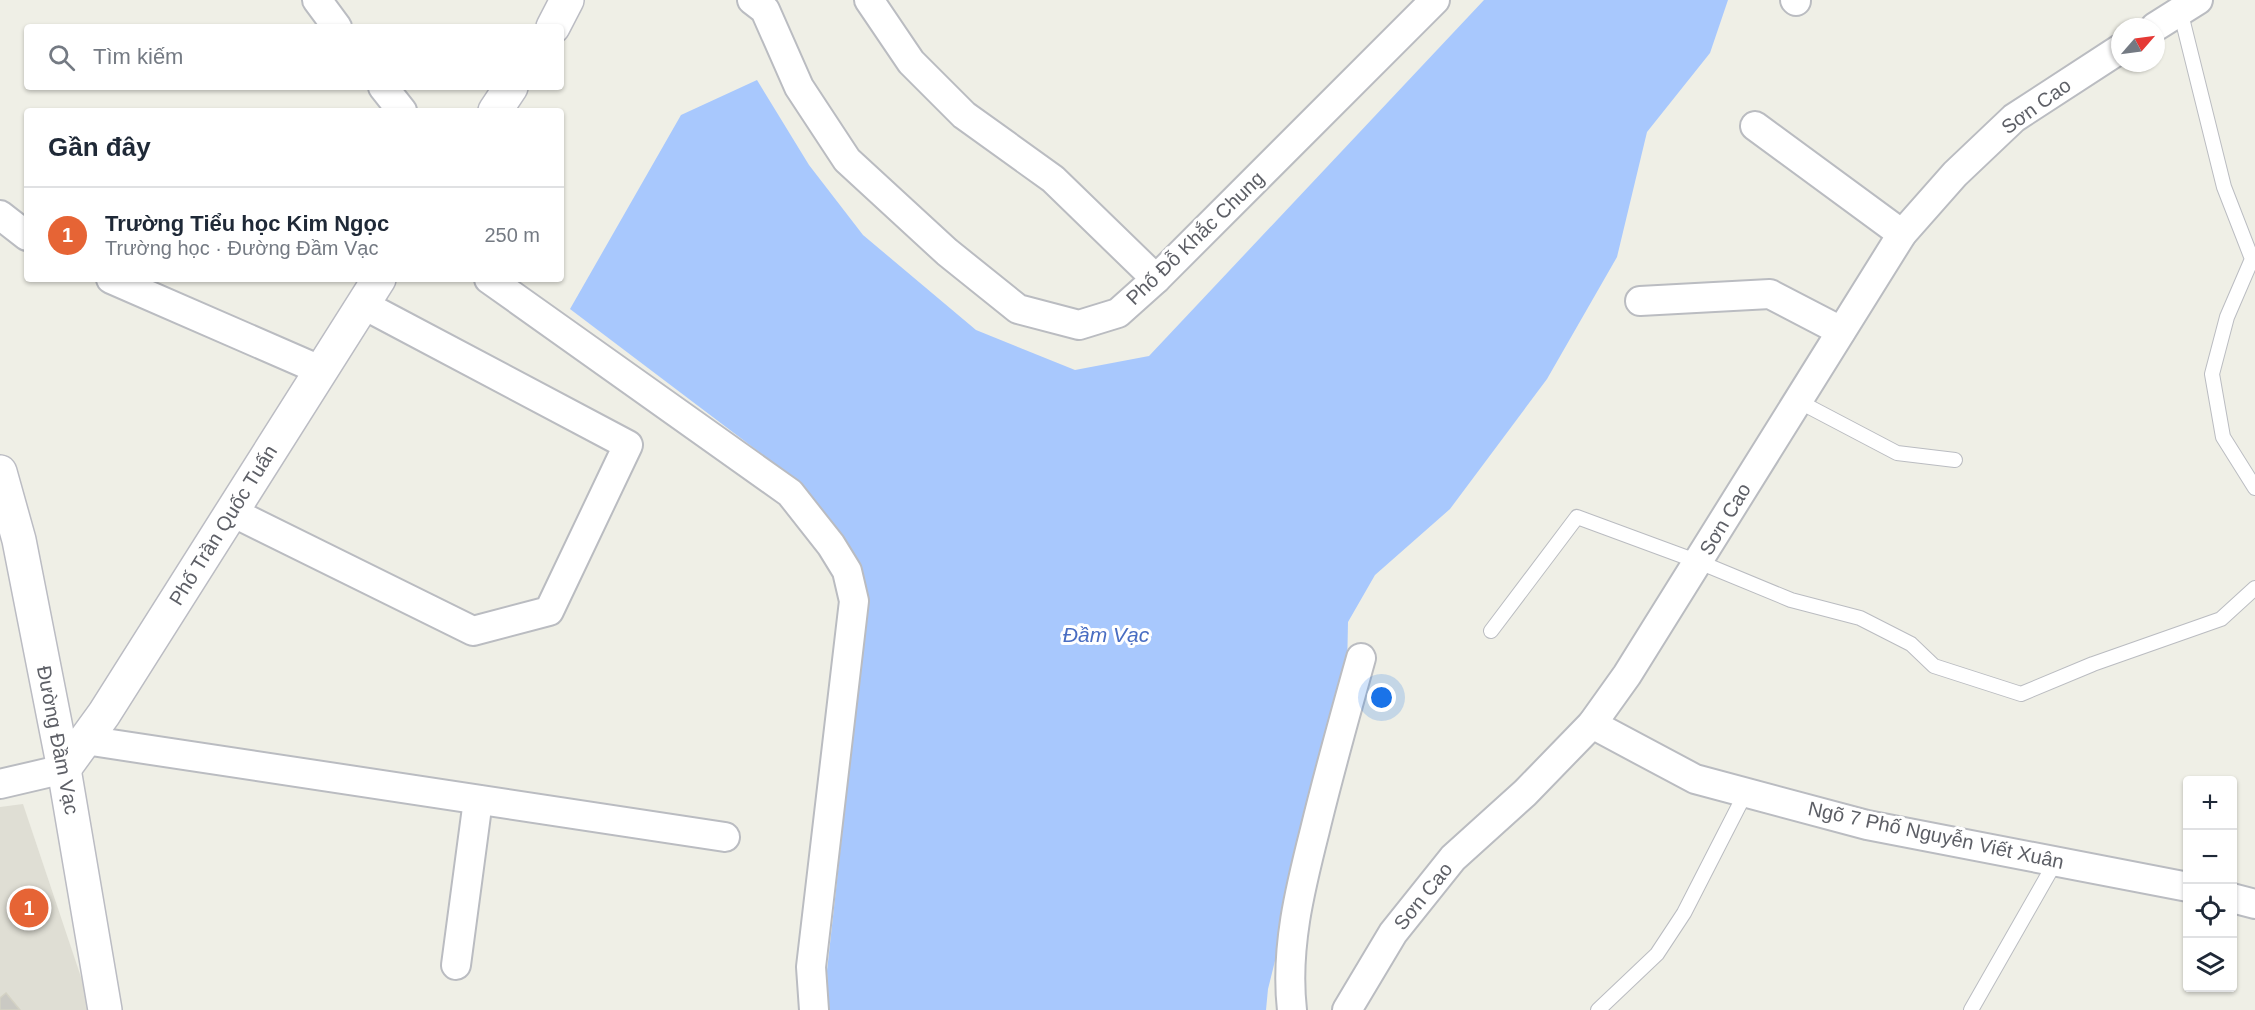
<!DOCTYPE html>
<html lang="vi">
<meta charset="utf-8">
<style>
:root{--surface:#fff;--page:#f2f2f3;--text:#1f2937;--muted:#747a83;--line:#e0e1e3;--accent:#e66435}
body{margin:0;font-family:Helvetica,sans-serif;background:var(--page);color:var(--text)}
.controls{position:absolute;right:18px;bottom:18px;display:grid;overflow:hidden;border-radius:6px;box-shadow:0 2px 4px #0004}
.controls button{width:54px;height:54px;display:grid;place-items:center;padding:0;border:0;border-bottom:2px solid var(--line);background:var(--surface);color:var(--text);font:30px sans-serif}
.compass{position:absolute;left:2111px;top:18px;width:54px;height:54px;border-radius:50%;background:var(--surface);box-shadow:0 2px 4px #0004;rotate:62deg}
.you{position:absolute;left:1382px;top:698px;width:21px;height:21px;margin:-15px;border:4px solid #fff;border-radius:50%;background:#1a73e8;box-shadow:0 0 0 9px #1a73e833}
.badge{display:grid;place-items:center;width:39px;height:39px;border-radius:50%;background:var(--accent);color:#fff;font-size:20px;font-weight:700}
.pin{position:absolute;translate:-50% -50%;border:3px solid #fff;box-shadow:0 2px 6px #0006}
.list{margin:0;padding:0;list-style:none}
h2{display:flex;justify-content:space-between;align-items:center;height:78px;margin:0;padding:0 24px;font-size:26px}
h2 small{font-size:20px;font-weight:400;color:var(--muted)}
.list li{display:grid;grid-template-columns:39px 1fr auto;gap:18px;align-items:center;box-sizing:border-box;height:96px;padding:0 24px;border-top:2px solid var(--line)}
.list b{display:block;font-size:22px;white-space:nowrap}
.list p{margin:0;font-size:20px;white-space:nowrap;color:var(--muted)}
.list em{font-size:20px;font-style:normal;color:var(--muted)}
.icon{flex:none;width:33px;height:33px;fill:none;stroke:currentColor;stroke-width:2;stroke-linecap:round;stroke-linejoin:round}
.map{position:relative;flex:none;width:2255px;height:1010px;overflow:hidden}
.search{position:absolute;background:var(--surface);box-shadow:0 2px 4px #0004;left:24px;top:24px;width:540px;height:66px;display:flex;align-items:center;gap:15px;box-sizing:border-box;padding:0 21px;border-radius:6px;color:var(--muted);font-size:22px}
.panel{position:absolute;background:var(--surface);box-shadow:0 2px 4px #0004;left:24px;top:108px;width:540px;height:174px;border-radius:6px}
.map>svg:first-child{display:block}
.education{fill:#dfded4}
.water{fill:#a8c8fd}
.building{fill:#cac9c3;stroke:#d4d2c4;stroke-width:1.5}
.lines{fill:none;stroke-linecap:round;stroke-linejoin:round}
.lane-casing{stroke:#babcc1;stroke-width:16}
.street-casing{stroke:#babcc1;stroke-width:32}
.secondary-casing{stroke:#bbbcc3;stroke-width:36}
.lane{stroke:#fff;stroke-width:14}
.street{stroke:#fff;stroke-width:28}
.secondary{stroke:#fff;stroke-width:33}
.labels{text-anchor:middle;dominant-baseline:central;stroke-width:6;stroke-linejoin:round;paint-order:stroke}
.street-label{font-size:20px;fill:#5d5f66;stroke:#fff}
.water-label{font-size:21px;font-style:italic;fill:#496dc2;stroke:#fff}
</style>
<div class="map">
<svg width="2255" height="1010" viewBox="0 0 2255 1010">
<rect width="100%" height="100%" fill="#efefe6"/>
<polygon class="education" points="23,804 92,1010 0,1010 0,807"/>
<polygon class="water" points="1484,0 1728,0 1710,53 1647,132 1617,257 1547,379 1450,509 1375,575 1348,622 1347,671 1268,989 1266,1010 829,1010 827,971 861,663 847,549 800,483 570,309 681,115 757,80 809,165 863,235 976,330 1075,370 1149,356"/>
<polygon class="building" points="6,993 20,1010 0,1010 0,998"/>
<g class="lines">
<defs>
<g id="lane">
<polyline points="2180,10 2224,187 2252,259 2227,317 2212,374 2223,437 2255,488"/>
<polyline points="1798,401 1897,453 1955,460"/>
<polyline points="1491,631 1577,517 1699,562 1791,600 1860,618 1911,644 1934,666 2021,694 2093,664 2221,619 2255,588"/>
<polyline points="1598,1010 1657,954 1684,913 1746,792"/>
<polyline points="1971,1010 2056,861"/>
</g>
<g id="street">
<polyline points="317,0 337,27"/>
<polyline points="752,0 765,10 799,87 847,160 947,252 1018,309 1079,325 1118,313 1156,279 1435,0"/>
<polyline points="869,0 911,62 964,115 1053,179 1156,279"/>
<polyline points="1795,0 1796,1"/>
<polyline points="2155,27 2198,0"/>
<polyline points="383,87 402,111"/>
<polyline points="1755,126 1902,234"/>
<polyline points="0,215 27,236"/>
<polyline points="111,279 320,370"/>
<polyline points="489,279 790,493 831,545 847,571 854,601 811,967 814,1010"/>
<polyline points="1640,301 1770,294 1841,331"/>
<polyline points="232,512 473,631 549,611 628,445 362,304"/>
<polyline points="1592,724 1695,779 1867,825 2188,887"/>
<polyline points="85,740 725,837"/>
<polyline points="0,784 64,769"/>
<polyline points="2232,898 2255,904"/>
<polyline points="456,965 478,800"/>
<path d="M1292,1010C1285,949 1300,889 1315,830C1329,772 1345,715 1361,658"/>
<polyline points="1347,1010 1393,933 1453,858 1525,793 1592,724 1627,675 1902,234 1955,174 2014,118 2120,49"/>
</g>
<g id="secondary">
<polyline points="553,27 567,0"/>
<polyline points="495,111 511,87"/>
<polyline points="0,472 19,540 64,769 105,1010"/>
<polyline points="64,769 104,714 379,279"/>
</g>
</defs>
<use href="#lane" class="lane-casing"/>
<use href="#street" class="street-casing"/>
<use href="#secondary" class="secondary-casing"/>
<use href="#lane" class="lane"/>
<use href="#street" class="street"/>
<use href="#secondary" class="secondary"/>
</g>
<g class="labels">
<g class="street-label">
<text transform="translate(2036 106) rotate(-36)">Sơn Cao</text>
<text transform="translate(1195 238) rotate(-44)">Phố Đỗ Khắc Chung</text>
<text transform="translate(1725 519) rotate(-59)">Sơn Cao</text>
<text transform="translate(223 525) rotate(-58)">Phố Trần Quốc Tuấn</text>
<text transform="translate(58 740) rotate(79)">Đường Đầm Vạc</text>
<text transform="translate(1936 835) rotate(12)">Ngõ 7 Phố Nguyễn Viết Xuân</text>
<text transform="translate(1423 896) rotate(-51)">Sơn Cao</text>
</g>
<g class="water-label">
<text x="1106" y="634">Đầm Vạc</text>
</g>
</g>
</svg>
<div class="controls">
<button>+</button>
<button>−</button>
<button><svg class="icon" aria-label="locate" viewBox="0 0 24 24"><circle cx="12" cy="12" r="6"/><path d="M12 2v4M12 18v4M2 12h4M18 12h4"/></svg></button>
<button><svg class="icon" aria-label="layers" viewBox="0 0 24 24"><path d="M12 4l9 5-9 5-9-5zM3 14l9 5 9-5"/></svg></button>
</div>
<svg class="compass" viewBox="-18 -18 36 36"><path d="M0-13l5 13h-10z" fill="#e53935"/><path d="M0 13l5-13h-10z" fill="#747a83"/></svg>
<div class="you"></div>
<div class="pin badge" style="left:29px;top:908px">1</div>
<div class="search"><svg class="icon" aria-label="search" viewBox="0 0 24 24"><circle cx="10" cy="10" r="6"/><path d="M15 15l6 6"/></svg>Tìm kiếm</div>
<section class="panel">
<h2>Gần đây<small></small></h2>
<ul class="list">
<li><span class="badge">1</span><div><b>Trường Tiểu học Kim Ngọc</b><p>Trường học · Đường Đầm Vạc</p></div><em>250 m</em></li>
</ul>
</section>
</div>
